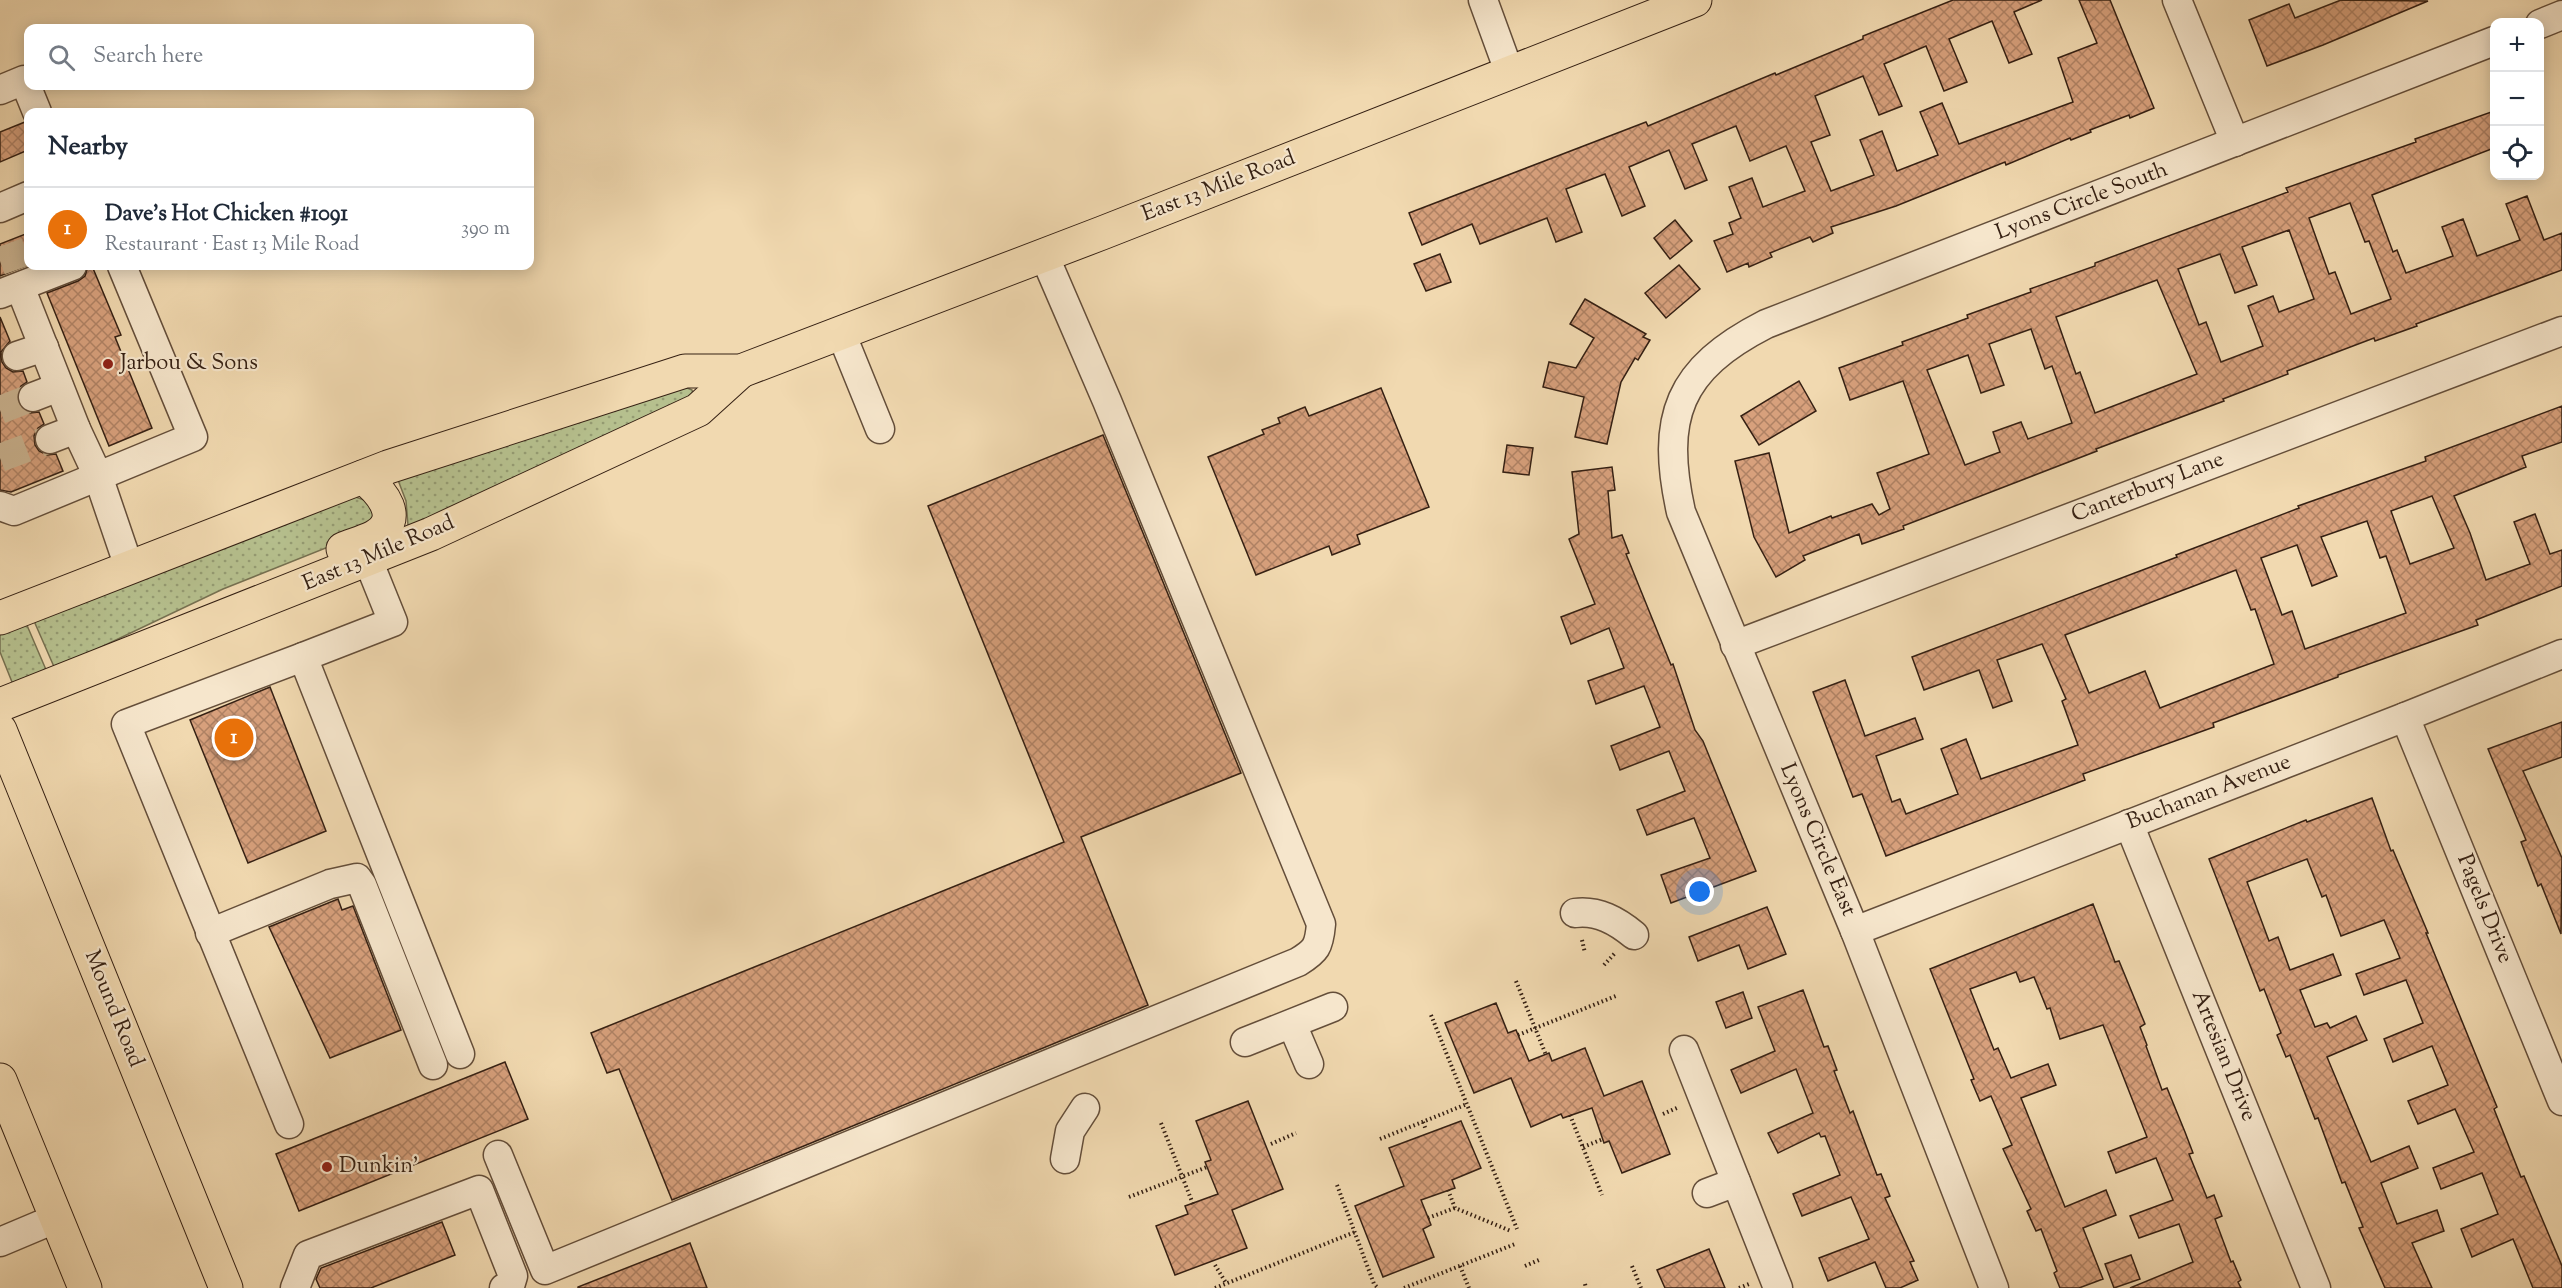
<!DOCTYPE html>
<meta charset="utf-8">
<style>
:root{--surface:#fff;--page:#f6f6f7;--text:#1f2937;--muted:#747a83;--line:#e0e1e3;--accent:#b45309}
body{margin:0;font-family:"Sorts Mill Goudy",serif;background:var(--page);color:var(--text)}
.controls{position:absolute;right:18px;top:18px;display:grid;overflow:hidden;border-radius:12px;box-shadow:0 3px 15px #0003}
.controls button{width:54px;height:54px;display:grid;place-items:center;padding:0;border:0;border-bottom:2px solid var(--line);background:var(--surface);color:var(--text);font:30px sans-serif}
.you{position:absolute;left:1700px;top:892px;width:21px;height:21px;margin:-15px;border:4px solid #fff;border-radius:50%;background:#1a73e8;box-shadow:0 0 0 9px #1a73e833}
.badge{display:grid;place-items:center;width:39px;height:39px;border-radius:50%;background:var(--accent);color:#fff;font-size:20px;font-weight:700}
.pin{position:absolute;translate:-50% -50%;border:3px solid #fff;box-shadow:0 2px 6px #0006}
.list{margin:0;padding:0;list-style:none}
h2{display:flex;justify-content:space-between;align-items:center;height:78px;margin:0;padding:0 24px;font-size:26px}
h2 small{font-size:20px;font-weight:400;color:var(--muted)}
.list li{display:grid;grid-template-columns:39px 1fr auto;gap:18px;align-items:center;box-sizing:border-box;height:84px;padding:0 24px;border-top:2px solid var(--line)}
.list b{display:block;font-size:22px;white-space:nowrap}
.list p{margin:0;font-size:20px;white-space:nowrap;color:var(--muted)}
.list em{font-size:20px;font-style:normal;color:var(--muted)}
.icon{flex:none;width:33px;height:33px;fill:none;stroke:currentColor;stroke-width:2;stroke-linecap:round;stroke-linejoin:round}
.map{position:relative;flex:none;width:2562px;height:1288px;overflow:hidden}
.search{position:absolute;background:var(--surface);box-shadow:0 3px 15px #0003;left:24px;top:24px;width:510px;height:66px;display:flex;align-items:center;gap:15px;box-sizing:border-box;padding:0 21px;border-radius:12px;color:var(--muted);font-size:22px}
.panel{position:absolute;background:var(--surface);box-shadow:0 3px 15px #0003;left:24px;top:108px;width:510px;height:162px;border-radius:12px}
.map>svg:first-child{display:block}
.grass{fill:url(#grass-dots);stroke:#767050;stroke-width:1.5}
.building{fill:url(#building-cross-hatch);stroke:#352013;stroke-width:1.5;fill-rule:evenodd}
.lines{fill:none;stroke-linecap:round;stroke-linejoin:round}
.minor-tunnel{stroke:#cbb491;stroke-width:28;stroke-dasharray:28 14;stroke-linecap:butt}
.minor-casing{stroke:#644e3a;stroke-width:31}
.major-casing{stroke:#352013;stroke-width:35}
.path{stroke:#352013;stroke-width:4;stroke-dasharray:1.5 3;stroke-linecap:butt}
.minor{stroke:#f6e6cc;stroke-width:28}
.major{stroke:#f1d9b0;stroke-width:33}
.poi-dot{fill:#8f2418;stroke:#f6e6cc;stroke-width:2}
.labels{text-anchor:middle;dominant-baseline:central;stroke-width:4.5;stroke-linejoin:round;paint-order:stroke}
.street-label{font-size:22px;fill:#352013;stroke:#f6e6cc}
.poi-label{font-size:22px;fill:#352013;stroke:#f6e6cc;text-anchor:start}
</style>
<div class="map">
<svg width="2562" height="1288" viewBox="0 0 2562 1288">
<defs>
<pattern id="grass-dots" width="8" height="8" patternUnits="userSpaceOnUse" patternTransform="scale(1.5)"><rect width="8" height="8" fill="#b6c08e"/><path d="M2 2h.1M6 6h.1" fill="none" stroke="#959c73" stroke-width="1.8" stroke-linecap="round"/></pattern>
<pattern id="building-cross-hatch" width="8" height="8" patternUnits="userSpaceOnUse" patternTransform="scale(1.5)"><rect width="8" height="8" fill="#d7a07c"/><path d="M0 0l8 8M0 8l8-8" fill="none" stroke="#af8264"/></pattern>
</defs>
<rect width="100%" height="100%" fill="#f1d9b0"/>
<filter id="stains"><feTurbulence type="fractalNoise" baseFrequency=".00333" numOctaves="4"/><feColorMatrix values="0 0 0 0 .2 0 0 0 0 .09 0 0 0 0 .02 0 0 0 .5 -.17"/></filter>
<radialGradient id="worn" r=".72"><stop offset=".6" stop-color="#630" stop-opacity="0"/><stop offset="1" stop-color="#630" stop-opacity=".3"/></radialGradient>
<g class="grass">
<polygon points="685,387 692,390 693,394 689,398 410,528 408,525 406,501 398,480"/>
<polygon points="353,496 367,501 374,515 361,534 223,589 55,669 34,621"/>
<polygon points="26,623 47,672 15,684 12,682 0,652 0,634"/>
</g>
<g class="building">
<polygon points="1953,0 2042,0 2014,12 2032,54 2009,63 1992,21 1949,39 1967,82 1944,91 1926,46 1884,64 1902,106 1879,115 1863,76 1815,96 1830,135 1811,142 1831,191 1874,175 1860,140 1882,131 1897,171 1938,155 1920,112 1942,103 1959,144 2073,102 2058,58 2097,43 2079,0 2110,0 2154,108 2130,118 2129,115 2090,130 2091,132 2071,140 2070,138 2006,165 2005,162 1896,206 1831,227 1833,233 1813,242 1810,237 1770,253 1772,257 1749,267 1748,263 1727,272 1714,241 1733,234 1729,223 1741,218 1729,187 1752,178 1763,207 1805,191 1786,146 1750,161 1736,126 1692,144 1707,180 1685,189 1669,150 1629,167 1645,206 1622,216 1605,174 1566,189 1582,232 1556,242 1547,218 1480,244 1472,224 1422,245 1409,213 1646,122 1648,126 1775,73 1776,75 1863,39 1863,36"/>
<polygon points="2341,0 2428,1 2323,45 2267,66 2249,20 2289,4 2295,18"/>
<path d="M2494,111V148L2372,195L2393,252L2397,250L2406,273L2453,256L2442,227L2463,219L2477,256L2520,240L2506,204L2527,196L2544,240L2562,233V270L2416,324L2417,326L2375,341L2374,338L2287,371L2288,374L2223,399L2224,401L2096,449L2097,451L1903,526L1904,529L1862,544L1859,534L1803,556L1805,560L1776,577L1754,537L1735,461L1769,453L1789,533L1831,516L1832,518L1872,504L1879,515L1890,509L1877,473L1929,454L1903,381L1850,400L1839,368L1903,345L1902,342L1968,318L1967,315L2031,292L2030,289L2095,266V263L2288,192L2286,188L2416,142L2415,139ZM2350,203L2365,242L2369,241L2391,299L2351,314L2335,272L2329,274L2309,218ZM2289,230L2314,299L2279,312L2273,296L2248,306L2263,346L2221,362L2206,322L2199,325L2178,269L2220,254L2235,293L2257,285L2242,247ZM2157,280L2197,374L2095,413L2080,372L2076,374L2056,317ZM2031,329L2045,369L2052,366L2072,423L2028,439L2021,422L1993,432L2000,452L1965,465L1927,370L1968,355L1981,393L2004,385L1989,344Z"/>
<polygon points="25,122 28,126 28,150 0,162 0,132"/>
<polygon points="1675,220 1692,241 1670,259 1654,238"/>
<polygon points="28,233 28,265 0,276 0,244"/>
<polygon points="1440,254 1451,282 1426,291 1414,264"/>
<polygon points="1679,265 1700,289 1666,318 1645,293"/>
<polygon points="88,266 92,266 121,335 115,337 152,428 109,446 47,293 78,281 85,276"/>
<polygon points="1585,299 1646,334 1643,337 1650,340 1638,360 1635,358 1621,382 1607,444 1575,437 1584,397 1543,387 1549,362 1576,368 1594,338 1570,324"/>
<polygon points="0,317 10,341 1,352 2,362 6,368 13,372 23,371 27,382 21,386 17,394 18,403 22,409 30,413 39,412 44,424 38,428 34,436 35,445 39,451 47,455 56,454 63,471 11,492 0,490"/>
<polygon points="1799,381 1816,411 1759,445 1741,416"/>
<polygon points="1381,388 1429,507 1357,535 1360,544 1332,555 1329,546 1256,575 1208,457 1264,434 1262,430 1280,423 1278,418 1305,407 1309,416"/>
<path d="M2562,406V442L2522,456L2526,467L2454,496L2470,533L2486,580L2530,564L2514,522L2535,514L2550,554L2562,550V586L2476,620L2478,625L2338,675V677L2213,723L2214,727L2083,774L2085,780L1886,856L1862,794L1853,797L1813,692L1845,680L1865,736L1915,718L1923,739L1876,756L1892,802L1900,799L1906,814L1958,794L1941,749L1966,739L1981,779L2078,745L2062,701L2066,699L2042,644L1997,660L2012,701L1993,708L1979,670L1924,690L1912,657L2177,557L2176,555L2299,508L2298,506L2426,461L2425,457ZM2432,496L2454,548L2410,564L2391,511ZM2367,521L2380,558L2386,556L2406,613L2305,649L2292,611L2282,615L2261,558L2297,545L2312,586L2337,576L2321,537ZM2236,570L2251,610L2255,609L2274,664L2160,708L2145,671L2089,693L2065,635Z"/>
<polygon points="1103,435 1241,773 1081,837 1148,1005 672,1200 619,1069 607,1073 591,1033 1064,842 928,506"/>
<polygon points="1507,445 1533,448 1529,475 1503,472"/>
<polygon points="1612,467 1615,490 1608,491 1612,538 1622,535 1629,553 1626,554 1671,665 1673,664 1695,730 1703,741 1756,871 1671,903 1661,875 1710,858 1694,818 1647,835 1637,810 1685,791 1669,751 1620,770 1611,746 1660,727 1644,686 1596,704 1588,681 1624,668 1609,628 1571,644 1561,617 1595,604 1569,539 1579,534 1572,472"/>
<polygon points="270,687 326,831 248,863 190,720"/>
<polygon points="2562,722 2562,757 2523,771 2562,858 2561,934 2541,884 2538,886 2521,842 2526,840 2488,749"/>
<polygon points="2372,798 2391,851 2393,850 2428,933 2426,933 2497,1107 2494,1109 2521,1177 2524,1176 2562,1266 2562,1288 2533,1288 2513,1239 2472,1257 2461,1229 2498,1214 2482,1173 2441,1189 2433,1168 2474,1152 2455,1109 2418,1124 2408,1101 2448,1085 2432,1046 2393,1062 2384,1039 2423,1023 2406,980 2364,995 2356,974 2400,958 2384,920 2341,936 2326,895 2322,897 2307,859 2247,882 2269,941 2278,937 2290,970 2333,954 2341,975 2300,990 2315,1027 2327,1023 2330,1028 2356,1016 2367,1040 2327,1057 2371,1162 2409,1146 2418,1168 2381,1183 2397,1224 2437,1210 2444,1231 2412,1243 2432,1288 2385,1288 2359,1228 2363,1227 2345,1182 2342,1183 2318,1118 2315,1119 2290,1055 2286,1057 2277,1035 2281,1033 2264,989 2260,991 2209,859 2306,820 2307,822"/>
<polygon points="338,899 342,910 353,906 401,1030 330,1058 269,927"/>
<polygon points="2093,904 2115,962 2119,961 2145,1024 2140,1027 2147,1045 2146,1046 2162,1090 2167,1088 2185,1132 2193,1153 2189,1154 2207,1198 2214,1195 2222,1216 2215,1219 2231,1262 2233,1261 2241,1280 2238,1282 2241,1288 2130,1288 2193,1262 2179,1224 2139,1238 2130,1216 2173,1200 2156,1158 2116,1173 2108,1152 2147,1137 2103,1025 2060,1039 2050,1008 2047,1009 2034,977 2020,982 2016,972 1970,989 1994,1050 1998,1048 2011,1078 2048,1064 2056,1085 2021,1098 2065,1207 2106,1190 2116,1215 2083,1228 2103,1279 2079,1288 2060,1288 2054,1273 2057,1271 2041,1229 2036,1231 2027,1211 2031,1209 2003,1149 2012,1145 1991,1096 1980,1101 1971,1080 1974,1079 1930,969"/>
<polygon points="1767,907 1786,954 1748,969 1739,945 1698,961 1689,937"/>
<polygon points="1803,990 1824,1047 1828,1046 1837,1070 1834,1071 1850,1113 1853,1111 1877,1175 1881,1174 1890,1196 1885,1198 1914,1261 1910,1262 1918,1280 1900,1288 1886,1288 1875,1262 1828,1281 1819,1258 1869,1239 1851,1197 1802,1216 1793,1194 1840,1175 1825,1136 1821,1137 1819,1133 1778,1153 1768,1133 1813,1113 1796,1069 1741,1093 1731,1070 1775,1051 1758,1007"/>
<polygon points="1743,992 1752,1018 1726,1028 1716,1002"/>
<polygon points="1496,1003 1508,1033 1516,1030 1529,1061 1549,1053 1552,1061 1585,1048 1604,1096 1642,1081 1670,1154 1622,1173 1609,1141 1604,1143 1592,1108 1563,1118 1561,1114 1531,1127 1511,1078 1474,1093 1445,1023"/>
<polygon points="505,1062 528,1119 299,1211 276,1154"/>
<polygon points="1248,1101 1283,1189 1232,1210 1247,1248 1175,1275 1156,1226 1188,1214 1185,1206 1218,1194 1205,1162 1211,1160 1196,1121"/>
<polygon points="1461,1121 1481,1168 1452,1180 1455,1188 1421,1200 1431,1225 1423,1229 1434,1257 1383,1277 1355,1206 1404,1186 1389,1148"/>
<polygon points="442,1222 455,1255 371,1288 320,1288 316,1279 321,1268"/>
<polygon points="690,1243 707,1288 578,1288 578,1287"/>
<polygon points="1709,1249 1725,1288 1665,1288 1657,1270"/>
<polygon points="2131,1255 2140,1279 2114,1288 2105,1264"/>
</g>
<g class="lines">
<g class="minor-tunnel">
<polyline points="0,261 28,251"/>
<polyline points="0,410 33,397"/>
<polyline points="0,458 50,439"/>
</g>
<defs>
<g id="minor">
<polyline points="1483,0 1510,74"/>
<polyline points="2177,0 2235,142"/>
<polyline points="2540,24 2562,15"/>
<polyline points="0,90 24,80 37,112"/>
<polyline points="0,208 28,196"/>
<polyline points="20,287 76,429 98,476 129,567"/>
<polyline points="0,294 72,266"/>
<polyline points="841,333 880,429"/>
<polyline points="17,356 44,347"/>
<polyline points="33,397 59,387"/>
<polyline points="50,439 76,429"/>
<polyline points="0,506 14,511 193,437 122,266"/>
<polyline points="368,560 393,622 303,657 460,1054"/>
<polyline points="1735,645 2562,331"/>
<polyline points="2405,717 2562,1101"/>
<polyline points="2129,824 2316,1288"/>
<path d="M1575,913C1598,910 1617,921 1634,935"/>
<polyline points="1855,931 2405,717 2562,654"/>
<polyline points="210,933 330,884 357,878 362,885 433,1065"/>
<polyline points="1292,1024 1309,1064"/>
<polyline points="1245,1042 1333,1007"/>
<polyline points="1684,1050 1778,1288"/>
<polyline points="289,1124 126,724 303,657"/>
<path d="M498,1155L545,1270L1298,962C1316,951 1319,947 1321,924L1107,401L1044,255"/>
<polyline points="1065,1159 1070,1131 1085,1108"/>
<polyline points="1707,1193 1736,1182"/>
<polyline points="0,1242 57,1218"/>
<polyline points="295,1288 308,1255 479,1190 513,1276 510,1286 504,1288"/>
<path d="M1994,1288L1855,931L1681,512C1660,417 1678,369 1766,324L2494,41"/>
</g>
<g id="major">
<path d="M343,549C353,545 364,542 374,537C405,519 382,492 363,477"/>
<polyline points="0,618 388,467 685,371 741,371 1102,233 1695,0"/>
<polyline points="0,705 431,534 698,410 741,371"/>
<polyline points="0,730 226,1288"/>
<polyline points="0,1080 85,1288"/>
</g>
</defs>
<use href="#minor" class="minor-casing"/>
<use href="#major" class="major-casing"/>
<g class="path">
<polyline points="1582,940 1585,953"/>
<polyline points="1604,965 1616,952"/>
<polyline points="1516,981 1546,1055"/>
<polyline points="1431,1015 1517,1229"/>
<polyline points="1518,1035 1616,996"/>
<polyline points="1663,1114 1679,1107"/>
<polyline points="1570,1115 1602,1195"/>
<polyline points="1423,1122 1426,1130"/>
<polyline points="1161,1123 1193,1204"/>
<polyline points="1380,1139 1467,1104"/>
<polyline points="1271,1144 1296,1133"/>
<polyline points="1583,1147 1603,1139"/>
<polyline points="1337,1185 1374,1284 1378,1288"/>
<polyline points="1448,1190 1455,1208 1511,1231"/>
<polyline points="1129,1197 1207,1167"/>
<polyline points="1428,1218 1455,1208"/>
<polyline points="1215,1265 1226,1283"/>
<polyline points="1460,1266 1469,1288"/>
<polyline points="1525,1266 1539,1260"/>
<polyline points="1632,1266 1641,1288"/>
<polyline points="1585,1284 1586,1288"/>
<polyline points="1215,1288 1355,1232"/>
<polyline points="1404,1288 1515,1244"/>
<polyline points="1739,1288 1749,1284"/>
</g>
<use href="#minor" class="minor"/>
<use href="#major" class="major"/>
</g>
<g class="poi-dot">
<circle cx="108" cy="364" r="6"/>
<circle cx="327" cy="1167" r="6"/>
</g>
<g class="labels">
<g class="street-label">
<text transform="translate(1219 187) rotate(-21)">East 13 Mile Road</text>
<text transform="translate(2082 202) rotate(-21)">Lyons Circle South</text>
<text transform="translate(2148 488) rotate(-21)">Canterbury Lane</text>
<text transform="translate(379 554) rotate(-23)">East 13 Mile Road</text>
<text transform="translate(2209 793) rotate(-21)">Buchanan Avenue</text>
<text transform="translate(1817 840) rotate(67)">Lyons Circle East</text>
<text transform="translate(2484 909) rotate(68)">Pagels Drive</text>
<text transform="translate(113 1009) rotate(68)">Mound Road</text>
<text transform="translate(2223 1056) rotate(68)">Artesian Drive</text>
</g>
<g class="poi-label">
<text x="120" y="364">Jarbou &amp; Sons</text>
<text x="339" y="1167">Dunkin'</text>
</g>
</g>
<rect width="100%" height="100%" filter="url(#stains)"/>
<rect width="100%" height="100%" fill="url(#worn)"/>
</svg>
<div class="controls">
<button>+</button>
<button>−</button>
<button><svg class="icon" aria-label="locate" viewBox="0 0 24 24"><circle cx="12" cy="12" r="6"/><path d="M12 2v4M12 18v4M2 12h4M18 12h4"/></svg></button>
</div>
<div class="you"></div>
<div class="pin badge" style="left:234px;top:738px;background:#e8710a">1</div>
<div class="search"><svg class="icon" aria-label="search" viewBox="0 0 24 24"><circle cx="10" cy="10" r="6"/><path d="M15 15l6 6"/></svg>Search here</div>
<section class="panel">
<h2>Nearby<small></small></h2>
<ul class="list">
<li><span class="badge" style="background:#e8710a">1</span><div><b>Dave's Hot Chicken #1091</b><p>Restaurant · East 13 Mile Road</p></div><em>390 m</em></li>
</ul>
</section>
</div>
